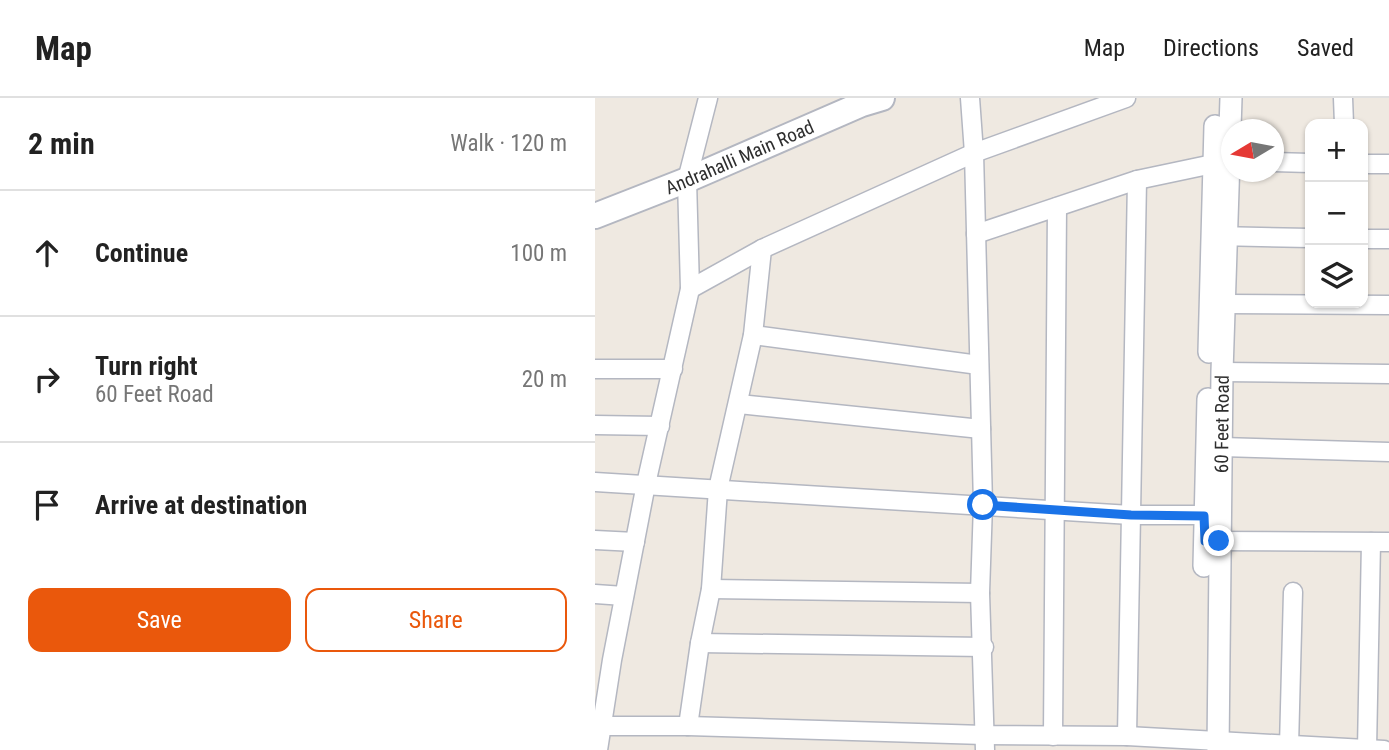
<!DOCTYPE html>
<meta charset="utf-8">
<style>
:root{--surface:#fff;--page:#f6f6f6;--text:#222;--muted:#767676;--line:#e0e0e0;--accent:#ea580c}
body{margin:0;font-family:"Roboto Condensed",sans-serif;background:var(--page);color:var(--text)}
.controls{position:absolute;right:21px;top:21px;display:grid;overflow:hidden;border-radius:14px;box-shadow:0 2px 5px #0004}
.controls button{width:63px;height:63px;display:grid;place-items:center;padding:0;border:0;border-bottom:2px solid var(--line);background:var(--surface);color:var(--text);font:35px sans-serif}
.compass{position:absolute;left:626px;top:21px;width:63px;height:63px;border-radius:50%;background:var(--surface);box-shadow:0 2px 5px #0004;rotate:260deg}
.stop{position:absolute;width:21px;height:21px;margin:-16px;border:5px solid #1a73e8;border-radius:50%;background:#fff}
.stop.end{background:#1a73e8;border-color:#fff;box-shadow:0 2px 7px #0008}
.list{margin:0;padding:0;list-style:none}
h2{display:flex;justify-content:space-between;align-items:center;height:91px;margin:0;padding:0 28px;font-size:30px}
h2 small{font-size:23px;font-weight:400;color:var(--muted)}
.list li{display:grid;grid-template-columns:46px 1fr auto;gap:21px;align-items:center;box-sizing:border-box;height:126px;padding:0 28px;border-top:2px solid var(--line)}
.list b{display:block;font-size:26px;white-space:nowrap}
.list p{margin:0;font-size:23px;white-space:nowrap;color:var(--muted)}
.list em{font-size:23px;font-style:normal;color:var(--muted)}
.actions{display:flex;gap:14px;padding:21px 28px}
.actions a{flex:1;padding:16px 0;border:2px solid var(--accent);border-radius:14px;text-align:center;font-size:24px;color:var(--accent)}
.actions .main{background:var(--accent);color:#fff}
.icon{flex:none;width:38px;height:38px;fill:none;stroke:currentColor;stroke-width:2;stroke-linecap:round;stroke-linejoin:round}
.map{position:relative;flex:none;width:794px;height:652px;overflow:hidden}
header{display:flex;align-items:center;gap:42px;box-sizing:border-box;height:98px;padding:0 35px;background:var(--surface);border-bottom:2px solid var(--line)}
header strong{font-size:33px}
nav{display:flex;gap:38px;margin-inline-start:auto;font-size:24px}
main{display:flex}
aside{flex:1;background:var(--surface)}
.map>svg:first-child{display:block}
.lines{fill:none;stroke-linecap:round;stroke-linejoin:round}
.minor-casing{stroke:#b4b7c1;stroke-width:21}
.tertiary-casing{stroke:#b4b7c1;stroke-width:24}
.secondary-casing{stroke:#b4b7c1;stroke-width:28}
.minor{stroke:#fff;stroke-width:18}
.tertiary{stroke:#fff;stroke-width:21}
.secondary{stroke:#fff;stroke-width:24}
.route{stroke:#1a73e8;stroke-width:9}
.labels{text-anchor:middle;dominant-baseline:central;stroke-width:5;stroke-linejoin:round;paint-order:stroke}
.street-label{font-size:19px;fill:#2e2e2e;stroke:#fff}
</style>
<header>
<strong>Map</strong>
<nav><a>Map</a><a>Directions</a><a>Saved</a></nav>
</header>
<main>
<aside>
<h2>2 min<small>Walk · 120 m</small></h2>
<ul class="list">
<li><svg class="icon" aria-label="ahead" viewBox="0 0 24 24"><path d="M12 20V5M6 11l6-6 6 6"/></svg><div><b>Continue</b></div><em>100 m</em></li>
<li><svg class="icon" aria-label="right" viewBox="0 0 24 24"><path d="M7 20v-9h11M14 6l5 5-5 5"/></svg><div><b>Turn right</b><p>60 Feet Road</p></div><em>20 m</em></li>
<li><svg class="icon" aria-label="arrive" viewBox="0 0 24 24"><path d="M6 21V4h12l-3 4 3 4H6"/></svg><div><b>Arrive at destination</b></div></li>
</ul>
<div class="actions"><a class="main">Save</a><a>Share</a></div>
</aside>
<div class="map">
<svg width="794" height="652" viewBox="0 0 794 652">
<rect width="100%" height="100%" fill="#efe9e1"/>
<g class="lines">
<defs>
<g id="minor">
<polyline points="375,0 379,55 388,406 385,495 390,652"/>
<polyline points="748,0 749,26"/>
<polyline points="678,64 715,65"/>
<polyline points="768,66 794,66"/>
<polyline points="381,136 542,82 632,63"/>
<polyline points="621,138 715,140"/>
<polyline points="768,141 794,141"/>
<polyline points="95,191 167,151 379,55 531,0"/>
<polyline points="631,206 794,207"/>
<polyline points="158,237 384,267"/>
<polyline points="0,271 78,271"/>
<polyline points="627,274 794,276"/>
<polyline points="144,306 386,331"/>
<polyline points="0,327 65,328"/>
<polyline points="627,349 794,354"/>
<polyline points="0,384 536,417 621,417"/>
<polyline points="0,442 40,444"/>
<polyline points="612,443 794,444"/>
<polyline points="116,491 385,495"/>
<polyline points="0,496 29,498"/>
<polyline points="105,545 389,549"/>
<polyline points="0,628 93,628 389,637 532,638 789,652"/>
<polyline points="93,628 105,545 116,491 123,391 158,237 167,151"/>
<polyline points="458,638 462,109"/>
<polyline points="532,638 542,82"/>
<polyline points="694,648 698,494"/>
<polyline points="772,651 776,444"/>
<polyline points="3,652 17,562 51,386 95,191 92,82 113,0"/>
</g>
<g id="tertiary">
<polyline points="614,254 620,28"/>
<polyline points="609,468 613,301"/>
<path id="s1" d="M623,652L627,274L636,0"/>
</g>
<g id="secondary">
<path id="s2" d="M0,118L92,82L267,6L287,0"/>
</g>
</defs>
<use href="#minor" class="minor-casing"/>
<use href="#tertiary" class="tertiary-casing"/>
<use href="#secondary" class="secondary-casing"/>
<use href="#minor" class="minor"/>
<use href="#tertiary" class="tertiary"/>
<use href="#secondary" class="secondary"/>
</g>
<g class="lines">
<polyline class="route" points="388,407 536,417 609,418 610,443 624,443"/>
</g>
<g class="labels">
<g class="street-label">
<text stroke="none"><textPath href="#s2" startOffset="156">Andrahalli Main Road</textPath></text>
<text stroke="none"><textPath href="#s1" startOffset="326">60 Feet Road</textPath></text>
</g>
</g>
</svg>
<div class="controls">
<button>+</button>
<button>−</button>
<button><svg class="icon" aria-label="layers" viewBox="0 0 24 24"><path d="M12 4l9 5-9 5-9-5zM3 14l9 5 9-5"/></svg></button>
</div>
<svg class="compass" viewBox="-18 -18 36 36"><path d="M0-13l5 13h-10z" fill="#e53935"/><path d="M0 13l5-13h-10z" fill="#767676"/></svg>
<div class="stop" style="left:388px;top:407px"></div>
<div class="stop end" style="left:624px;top:443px"></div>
</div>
</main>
